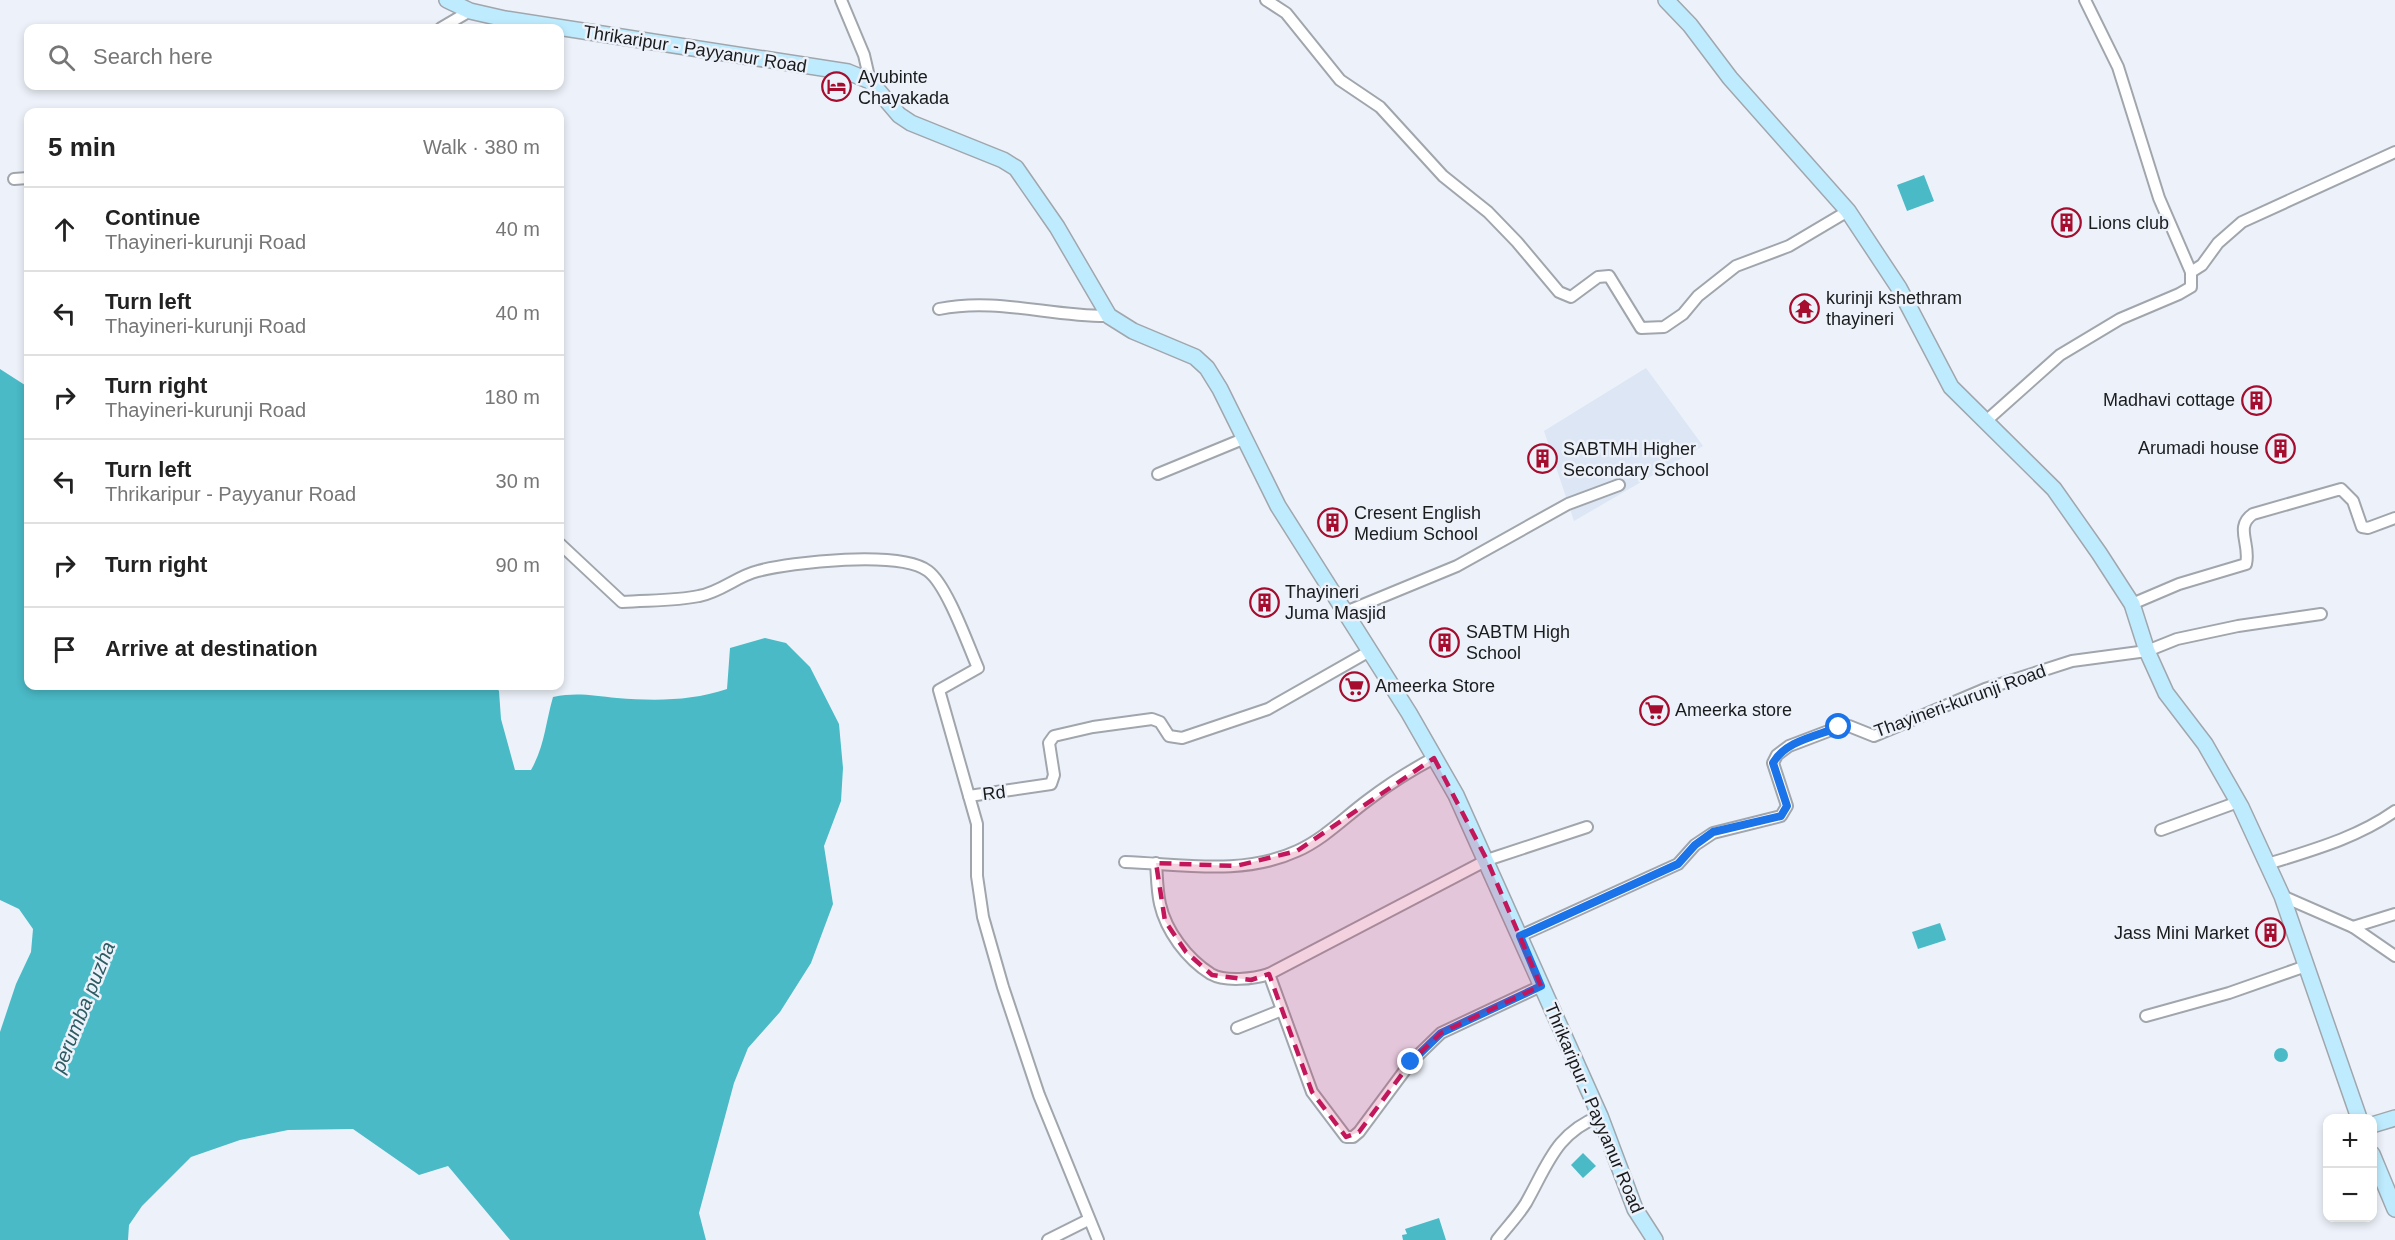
<!DOCTYPE html>
<meta charset="utf-8">
<style>
:root{--surface:#fff;--page:#f6f6f6;--text:#222;--muted:#767676;--line:#e0e0e0}
body{margin:0;font-family:Helvetica,sans-serif;background:var(--page);color:var(--text)}
.controls{position:absolute;right:18px;bottom:18px;display:grid;overflow:hidden;border-radius:12px;box-shadow:0 3px 9px #0003}
.controls button{width:54px;height:54px;display:grid;place-items:center;padding:0;border:0;border-bottom:2px solid var(--line);background:var(--surface);color:var(--text);font:30px sans-serif}
.stop{position:absolute;width:18px;height:18px;margin:-14px;border:4px solid #1a73e8;border-radius:50%;background:#fff}
.stop.end{background:#1a73e8;border-color:#fff;box-shadow:0 2px 6px #0008}
.list{margin:0;padding:0;list-style:none}
h2{display:flex;justify-content:space-between;align-items:center;height:78px;margin:0;padding:0 24px;font-size:26px}
h2 small{font-size:20px;font-weight:400;color:var(--muted)}
.list li{display:grid;grid-template-columns:39px 1fr auto;gap:18px;align-items:center;box-sizing:border-box;height:84px;padding:0 24px;border-top:2px solid var(--line)}
.list b{display:block;font-size:22px;white-space:nowrap}
.list p{margin:0;font-size:20px;white-space:nowrap;color:var(--muted)}
.list em{font-size:20px;font-style:normal;color:var(--muted)}
.icon{flex:none;width:33px;height:33px;fill:none;stroke:currentColor;stroke-width:2;stroke-linecap:round;stroke-linejoin:round}
.map{position:relative;flex:none;width:2395px;height:1240px;overflow:hidden}
.search{position:absolute;background:var(--surface);box-shadow:0 3px 9px #0003;left:24px;top:24px;width:540px;height:66px;display:flex;align-items:center;gap:15px;box-sizing:border-box;padding:0 21px;border-radius:12px;color:var(--muted);font-size:22px}
.panel{position:absolute;background:var(--surface);box-shadow:0 3px 9px #0003;left:24px;top:108px;width:540px;height:582px;border-radius:12px}
.map>svg:first-child{display:block}
.built{fill:#dce6f4}
.water{fill:#4abac6}
.lines{fill:none;stroke-linecap:round;stroke-linejoin:round}
.street-casing{stroke:#a1a6ad;stroke-width:14}
.secondary-casing{stroke:#a1a6ad;stroke-width:18}
.street{stroke:#fff;stroke-width:10}
.secondary{stroke:#beecfe;stroke-width:15}
.route{stroke:#1a73e8;stroke-width:8}
.marked{fill:#c2185b;fill-opacity:0.2;stroke:#c2185b;stroke-width:4.5;stroke-dasharray:12 8;stroke-linejoin:round}
.labels{text-anchor:middle;dominant-baseline:central;stroke-width:5;stroke-linejoin:round;paint-order:stroke}
.street-label{font-size:18px;fill:#191b1d;stroke:#edf2fa}
.poi-label{font-size:18px;fill:#191b1d;stroke:#edf2fa;text-anchor:start}
.water-label{font-size:20px;font-style:italic;fill:#2c5c62;stroke:#edf2fa}
</style>
<div class="map">
<svg width="2395" height="1240" viewBox="0 0 2395 1240">
<rect width="100%" height="100%" fill="#edf2fa"/>
<polygon class="built" points="1646,368 1703,446 1574,521 1544,431"/>
<g class="water">
<polygon points="1924,175 1934,201 1907,211 1897,185"/>
<path d="M0,369L28,387V686H495L499,691L501,719L515,770H531C545,745 545,725 553,697C578,692 593,696 617,698C655,701 691,701 727,689L730,648L765,638L786,643L810,667L839,724L843,768L841,801L824,846L833,904L811,963L780,1012L748,1048L734,1083L699,1213L706,1240H510L448,1166L419,1175L353,1129L288,1130L240,1140L191,1157L142,1206L129,1225L128,1240H0V1032L16,984L31,952L33,929L19,909L0,900Z"/>
<polygon points="1940,923 1946,940 1918,949 1912,932"/>
<circle cx="2281" cy="1055" r="7"/>
<polygon points="1583,1153 1596,1166 1583,1178 1571,1165"/>
<polygon points="1439,1218 1446,1240 1403,1240 1402,1235 1407,1234 1405,1229"/>
</g>
<g class="lines">
<defs>
<g id="street">
<polyline points="841,0 864,55 870,81"/>
<polyline points="1266,0 1286,13 1340,80 1380,107 1443,176 1488,212 1517,242 1559,292 1571,297 1598,277 1609,276 1641,328 1664,327 1683,314 1698,296 1736,266 1789,246 1848,211"/>
<polyline points="2085,0 2118,67 2159,198 2191,272"/>
<polyline points="441,28 470,11"/>
<polyline points="14,179 28,178"/>
<path d="M939,309C997,297 1051,317 1109,316"/>
<polyline points="1986,421 2060,355 2120,319 2179,294 2191,287 2191,272 2202,265 2218,243 2242,222 2395,152"/>
<polyline points="1158,474 1243,439"/>
<path d="M560,544L622,602C647,600 675,601 699,596C721,592 737,576 758,571C791,562 900,550 928,571C947,585 968,645 978,668L939,690L969,796"/>
<path d="M2132,604L2179,584L2246,564C2251,544 2234,527 2253,514L2341,489L2353,501L2362,527L2368,528L2395,518"/>
<polyline points="1343,613 1457,566 1568,504 1619,485"/>
<polyline points="2161,830 2238,802"/>
<path d="M1125,862C1182,864 1243,876 1297,851C1324,839 1345,817 1368,800C1389,784 1411,770 1434,758"/>
<path d="M1156,863C1157,876 1157,891 1160,904C1166,931 1187,959 1211,974C1225,982 1254,979 1269,974"/>
<path d="M2268,864C2312,850 2357,838 2395,811"/>
<polyline points="2282,896 2353,927 2395,956"/>
<polyline points="2353,927 2395,914"/>
<polyline points="1520,936 1678,864 1695,845 1713,833 1781,816 1787,806 1773,763 1777,755 1789,746 1839,727 1849,726 1874,736 1985,689 2072,661 2147,651 2177,639 2238,626 2321,614"/>
<polyline points="1541,986 1441,1033 1411,1062 1359,1132 1353,1137 1346,1137 1312,1092 1269,974 1487,860 1587,827"/>
<polyline points="2146,1016 2229,993 2306,966"/>
<polyline points="1237,1028 1282,1010"/>
<polyline points="1048,1240 1088,1220"/>
<polyline points="1098,1240 1039,1095 1003,987 983,917 977,876 977,824 969,796 1051,784 1054,775 1049,743 1054,736 1093,727 1152,719 1160,722 1169,736 1182,738 1268,709 1368,652"/>
<path d="M1497,1240C1506,1228 1518,1216 1526,1203C1548,1164 1556,1133 1600,1116"/>
</g>
<g id="secondary">
<polyline points="447,0 470,11 505,19 848,72 870,81 899,115 911,123 1003,160 1016,168 1057,227 1109,316 1133,331 1195,357 1207,368 1220,389 1278,506 1409,713 1456,795 1600,1116 1635,1209 1655,1240"/>
<polyline points="1666,0 1690,25 1730,78 1848,211 1899,288 1951,387 2054,489 2099,553 2132,604 2147,651 2166,693 2205,744 2241,807 2282,896 2359,1118"/>
<polyline points="2372,1125 2395,1118"/>
<polyline points="2372,1154 2395,1209"/>
</g>
</defs>
<use href="#street" class="street-casing"/>
<use href="#secondary" class="secondary-casing"/>
<use href="#street" class="street"/>
<use href="#secondary" class="secondary"/>
</g>
<g class="lines">
<path class="route" d="M1411,1062L1441,1033L1541,986L1520,936L1678,864L1695,845L1713,832L1781,816L1787,806L1773,763C1785,741 1817,736 1839,727"/>
</g>
<path class="marked" d="M1434,758L1487,860L1541,986L1441,1033L1411,1062L1359,1132L1346,1137L1312,1092L1269,974L1251,980L1212,975L1186,952L1165,921L1156,863L1236,866L1297,851Z"/>
<defs>
<symbol id="hotel-ring" viewBox="-11 -11 22 22"><circle r="9.5" fill="#edf2fa" stroke="#a60c2e" stroke-width="1.5"/><path d="M-6-4.5h1.5V1H6V5H4.5V3h-9V5H-6ZM-4 0a1.8 1.8 0 1 1 3.6 0ZM.5 0V-2.5h3Q6-2.5 6 0Z" fill="#a60c2e"/></symbol>
<symbol id="building-ring" viewBox="-11 -11 22 22"><circle r="9.5" fill="#edf2fa" stroke="#a60c2e" stroke-width="1.5"/><path d="M-4-6H4V6H1V3H-1V6H-4ZM-2.5-4.3h1.7v1.8h-1.7ZM.8-4.3h1.7v1.8H.8ZM-2.5-1h1.7V.8h-1.7ZM.8-1h1.7V.8H.8Z" fill="#a60c2e"/></symbol>
<symbol id="temple-ring" viewBox="-11 -11 22 22"><circle r="9.5" fill="#edf2fa" stroke="#a60c2e" stroke-width="1.5"/><path d="M0-6L5-2H3V0L6.5 2.5H4V6H1.5V3h-3V6H-4V2.5H-6.5L-3 0V-2H-5Z" fill="#a60c2e"/></symbol>
<symbol id="supermarket-ring" viewBox="-11 -11 22 22"><circle r="9.5" fill="#edf2fa" stroke="#a60c2e" stroke-width="1.5"/><path d="M-6-5.5h2.5l.6 2H6L4.5 2H-2.5L-4.4-4H-6ZM-1.5 3.2a1.3 1.3 0 1 0 .1 0ZM3 3.2a1.3 1.3 0 1 0 .1 0Z" fill="#a60c2e"/></symbol>
</defs>
<g fill-rule="evenodd">
<use href="#hotel-ring" x="820" y="70" width="33" height="33"/>
<use href="#building-ring" x="2050" y="206" width="33" height="33"/>
<use href="#temple-ring" x="1788" y="292" width="33" height="33"/>
<use href="#building-ring" x="2240" y="384" width="33" height="33"/>
<use href="#building-ring" x="2264" y="432" width="33" height="33"/>
<use href="#building-ring" x="1526" y="442" width="33" height="33"/>
<use href="#building-ring" x="1316" y="506" width="33" height="33"/>
<use href="#building-ring" x="1248" y="586" width="33" height="33"/>
<use href="#building-ring" x="1428" y="626" width="33" height="33"/>
<use href="#supermarket-ring" x="1338" y="670" width="33" height="33"/>
<use href="#supermarket-ring" x="1638" y="694" width="33" height="33"/>
<use href="#building-ring" x="2254" y="916" width="33" height="33"/>
</g>
<g class="labels">
<g class="street-label">
<text transform="translate(695 49) rotate(9)">Thrikaripur - Payyanur Road</text>
<text transform="translate(1960 701) rotate(-20)">Thayineri-kurunji Road</text>
<text transform="translate(994 793) rotate(-7)">Rd</text>
<text transform="translate(1594 1108) rotate(67)">Thrikaripur - Payyanur Road</text>
</g>
<g class="poi-label">
<text x="858" y="77">Ayubinte<tspan x="858" dy="21">Chayakada</tspan></text>
<text x="2088" y="223">Lions club</text>
<text x="1826" y="298">kurinji kshethram<tspan x="1826" dy="21">thayineri</tspan></text>
<text x="2235" y="400" text-anchor="end">Madhavi cottage</text>
<text x="2259" y="448" text-anchor="end">Arumadi house</text>
<text x="1563" y="449">SABTMH Higher<tspan x="1563" dy="21">Secondary School</tspan></text>
<text x="1354" y="513">Cresent English<tspan x="1354" dy="21">Medium School</tspan></text>
<text x="1285" y="592">Thayineri<tspan x="1285" dy="21">Juma Masjid</tspan></text>
<text x="1466" y="632">SABTM High<tspan x="1466" dy="21">School</tspan></text>
<text x="1375" y="686">Ameerka Store</text>
<text x="1675" y="710">Ameerka store</text>
<text x="2249" y="933" text-anchor="end">Jass Mini Market</text>
</g>
<g class="water-label">
<text transform="translate(83 1007) rotate(-68)">perumba puzha</text>
</g>
</g>
</svg>
<div class="controls">
<button>+</button>
<button>−</button>
</div>
<div class="stop" style="left:1839px;top:727px"></div>
<div class="stop end" style="left:1411px;top:1062px"></div>
<div class="search"><svg class="icon" aria-label="search" viewBox="0 0 24 24"><circle cx="10" cy="10" r="6"/><path d="M15 15l6 6"/></svg>Search here</div>
<section class="panel">
<h2>5 min<small>Walk · 380 m</small></h2>
<ul class="list">
<li><svg class="icon" aria-label="ahead" viewBox="0 0 24 24"><path d="M12 20V5M6 11l6-6 6 6"/></svg><div><b>Continue</b><p>Thayineri-kurunji Road</p></div><em>40 m</em></li>
<li><svg class="icon" aria-label="left" viewBox="0 0 24 24"><path d="M17 20v-9H6M10 6l-5 5 5 5"/></svg><div><b>Turn left</b><p>Thayineri-kurunji Road</p></div><em>40 m</em></li>
<li><svg class="icon" aria-label="right" viewBox="0 0 24 24"><path d="M7 20v-9h11M14 6l5 5-5 5"/></svg><div><b>Turn right</b><p>Thayineri-kurunji Road</p></div><em>180 m</em></li>
<li><svg class="icon" aria-label="left" viewBox="0 0 24 24"><path d="M17 20v-9H6M10 6l-5 5 5 5"/></svg><div><b>Turn left</b><p>Thrikaripur - Payyanur Road</p></div><em>30 m</em></li>
<li><svg class="icon" aria-label="right" viewBox="0 0 24 24"><path d="M7 20v-9h11M14 6l5 5-5 5"/></svg><div><b>Turn right</b></div><em>90 m</em></li>
<li><svg class="icon" aria-label="arrive" viewBox="0 0 24 24"><path d="M6 21V4h12l-3 4 3 4H6"/></svg><div><b>Arrive at destination</b></div></li>
</ul>
</section>
</div>
